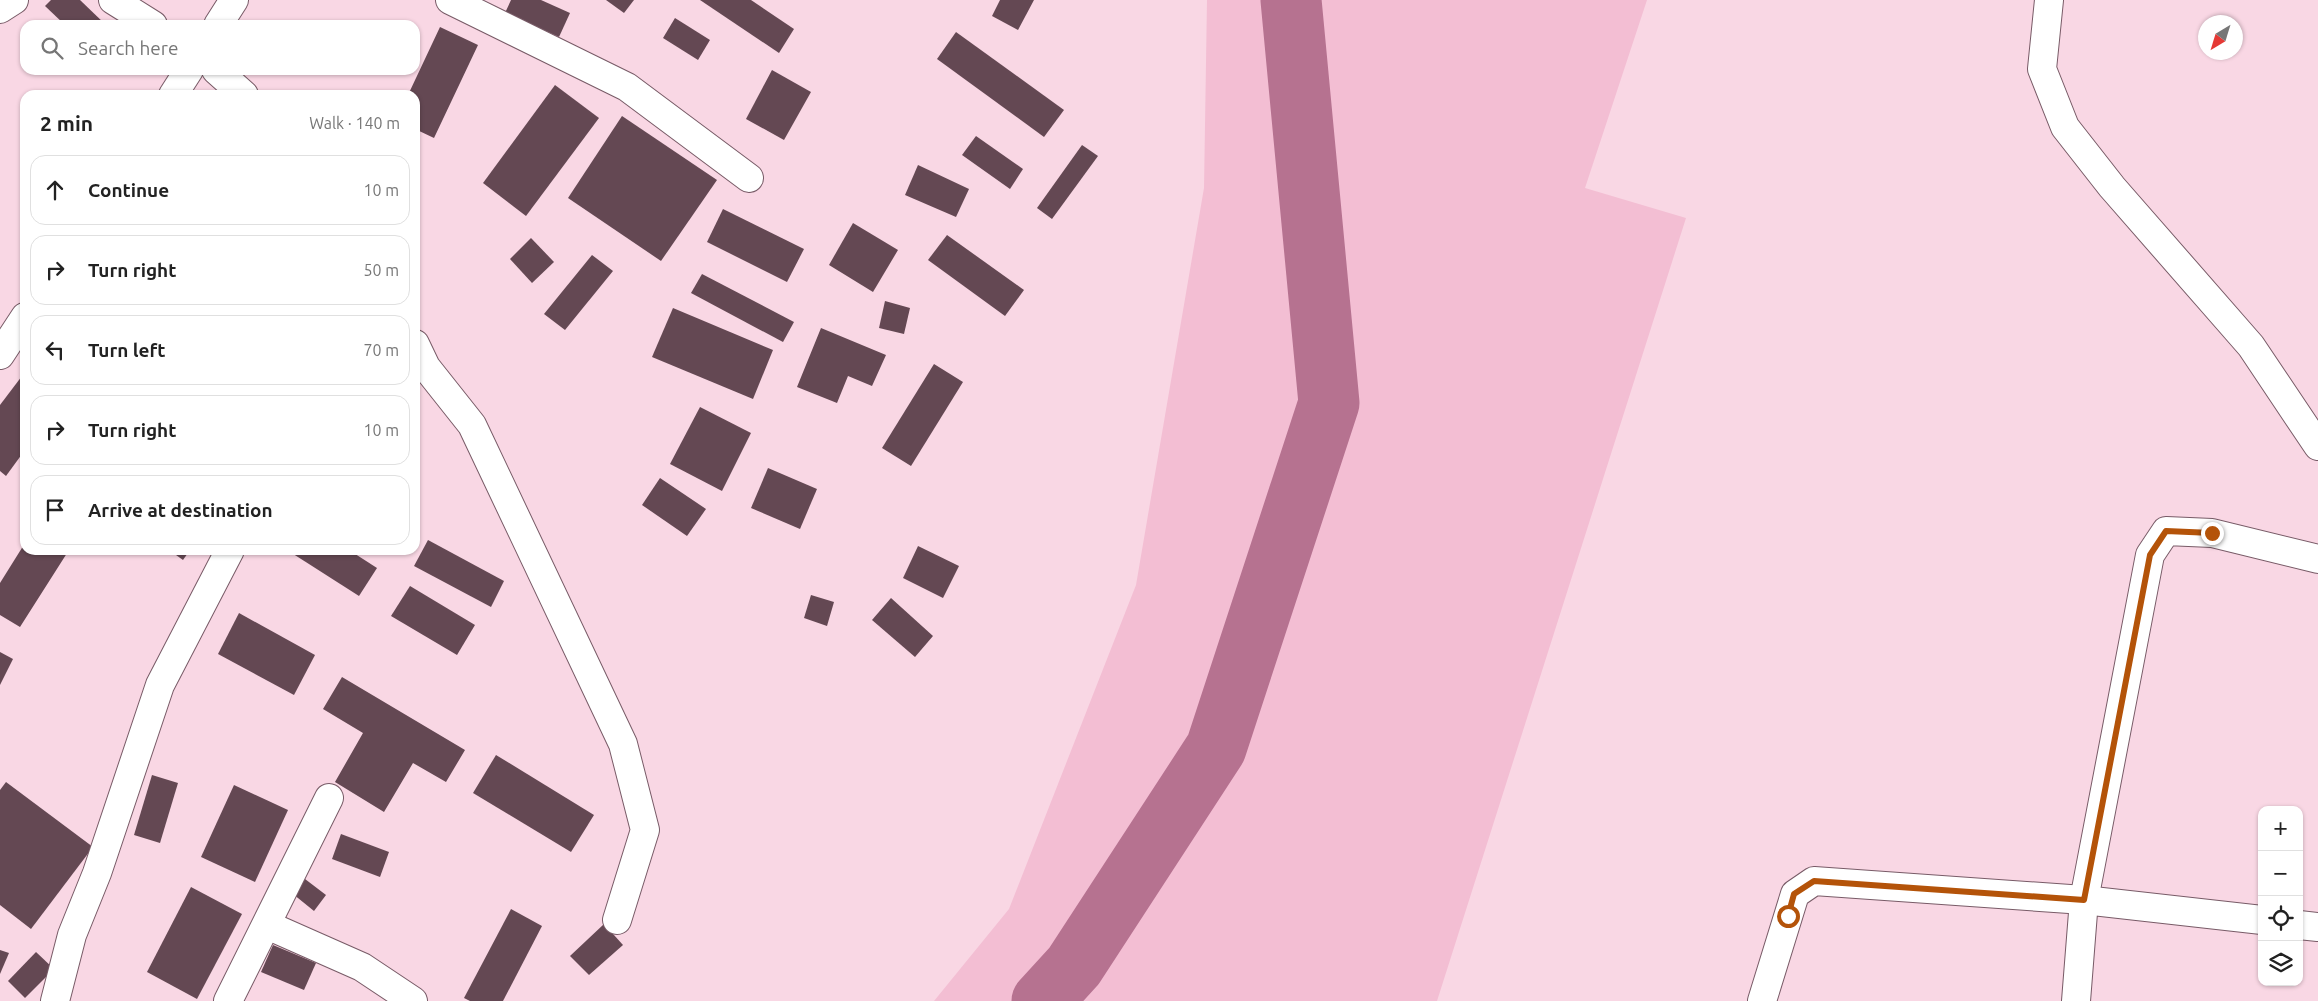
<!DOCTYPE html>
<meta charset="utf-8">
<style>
:root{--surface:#fff;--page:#f2f2f2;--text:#222;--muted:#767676;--line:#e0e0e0}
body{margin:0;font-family:Ubuntu,sans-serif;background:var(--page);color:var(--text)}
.controls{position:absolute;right:15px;bottom:15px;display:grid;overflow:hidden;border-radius:10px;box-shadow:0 1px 4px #0004}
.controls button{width:45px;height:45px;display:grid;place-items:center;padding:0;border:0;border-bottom:1px solid var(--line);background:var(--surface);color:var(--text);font:25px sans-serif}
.compass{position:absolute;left:2198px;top:15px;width:45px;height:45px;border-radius:50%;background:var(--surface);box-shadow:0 1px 4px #0004;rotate:218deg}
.stop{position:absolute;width:15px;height:15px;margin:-11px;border:4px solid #b45309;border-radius:50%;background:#fff}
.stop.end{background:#b45309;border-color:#fff;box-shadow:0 1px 5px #0008}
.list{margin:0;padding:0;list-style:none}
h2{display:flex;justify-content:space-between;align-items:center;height:65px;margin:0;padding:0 20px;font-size:21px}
h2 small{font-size:16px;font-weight:400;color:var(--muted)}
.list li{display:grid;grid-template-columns:32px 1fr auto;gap:15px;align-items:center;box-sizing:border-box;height:70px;margin:0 10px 10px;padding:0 10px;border:1px solid var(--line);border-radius:15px}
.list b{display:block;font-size:19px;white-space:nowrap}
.list em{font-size:16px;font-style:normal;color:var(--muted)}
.icon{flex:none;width:28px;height:28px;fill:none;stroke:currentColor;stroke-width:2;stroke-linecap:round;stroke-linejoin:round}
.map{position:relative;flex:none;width:2318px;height:1001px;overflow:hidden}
.search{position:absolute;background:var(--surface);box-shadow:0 1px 4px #0004;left:20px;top:20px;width:400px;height:55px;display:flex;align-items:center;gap:12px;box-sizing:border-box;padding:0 18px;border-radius:15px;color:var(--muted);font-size:19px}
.panel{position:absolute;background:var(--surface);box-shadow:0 1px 4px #0004;left:20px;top:90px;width:400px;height:465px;border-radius:15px}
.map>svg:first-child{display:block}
.green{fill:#f3bed3}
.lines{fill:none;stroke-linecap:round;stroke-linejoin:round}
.river{stroke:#b67290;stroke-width:61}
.building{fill:#644853}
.street-casing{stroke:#785b67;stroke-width:30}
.street{stroke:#fff;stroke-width:28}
.route{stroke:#b45309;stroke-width:6}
</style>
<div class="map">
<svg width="2318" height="1001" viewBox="0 0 2318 1001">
<rect width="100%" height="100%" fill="#f9d7e4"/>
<polygon class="green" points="1207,0 1647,0 1585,188 1686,218 1437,1001 934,1001 1009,909 1136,585 1204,188"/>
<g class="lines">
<polyline class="river" points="1042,1001 1074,966 1216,748 1329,403 1291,0"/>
</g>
<g class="building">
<polygon points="51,0 80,0 106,25 65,25 45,6"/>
<polygon points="511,0 541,0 570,13 559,37 505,13"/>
<polygon points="606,0 634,0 624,13"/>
<polygon points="700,0 751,0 794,29 779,53"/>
<polygon points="1000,0 1034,0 1018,30 992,16"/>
<polygon points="675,18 710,40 698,60 663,38"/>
<polygon points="440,27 478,45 434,138 415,129 415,95 408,95"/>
<polygon points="956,32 1064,110 1044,137 937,59"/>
<polygon points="772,70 811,92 784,140 746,119"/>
<polygon points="555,85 599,118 526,216 483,183"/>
<polygon points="622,116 717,180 661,261 568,198"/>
<polygon points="976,136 1023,169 1010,189 962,155"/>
<polygon points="1082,145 1098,156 1052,219 1037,208"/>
<polygon points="918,165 969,189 956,217 905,195"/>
<polygon points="723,209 804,249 787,282 707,242"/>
<polygon points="853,223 898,250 873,292 829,265"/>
<polygon points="947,235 1024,290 1005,316 928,260"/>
<polygon points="531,238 554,262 532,283 510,259"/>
<polygon points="592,255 613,271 565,330 544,314"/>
<polygon points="702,274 794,322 783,342 691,293"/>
<polygon points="885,301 910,308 904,334 879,328"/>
<polygon points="673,308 773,350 753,399 652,357"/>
<polygon points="821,328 886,355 872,386 848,376 837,403 797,387"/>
<polygon points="934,364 963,382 911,466 882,448"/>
<polygon points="25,372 25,450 6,476 0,471 0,405"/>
<polygon points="700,407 751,433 722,491 670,464"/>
<polygon points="768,468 817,489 800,529 751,508"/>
<polygon points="660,478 706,509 687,536 642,505"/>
<polygon points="428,540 504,581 491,607 414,566"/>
<polygon points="25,543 25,550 69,550 20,627 0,615 0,583"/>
<polygon points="918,546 959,566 943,598 903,578"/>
<polygon points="169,550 190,550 183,560"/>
<polygon points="287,550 349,550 377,568 359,596"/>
<polygon points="410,586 475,625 457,655 391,616"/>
<polygon points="811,595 834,602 827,626 804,618"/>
<polygon points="891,598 933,636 915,657 872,620"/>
<polygon points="239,613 315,655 294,695 218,654"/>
<polygon points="0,652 13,659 0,685"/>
<polygon points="342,677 465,750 446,782 413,763 384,812 335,782 363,733 323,709"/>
<polygon points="496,755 594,815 571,852 473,793"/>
<polygon points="152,775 178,783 160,843 134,835"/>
<polygon points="6,782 93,847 31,929 0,905 0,790"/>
<polygon points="234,785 288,810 255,882 201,857"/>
<polygon points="341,834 389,852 380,877 332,859"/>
<polygon points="305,879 326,895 314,911 293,894"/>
<polygon points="191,887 242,914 197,999 147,972"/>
<polygon points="511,909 542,926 503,1001 470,1001 464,998"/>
<polygon points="604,924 623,945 589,975 570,956"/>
<polygon points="273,945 316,963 304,990 261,972"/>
<polygon points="0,950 9,953 0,974"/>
<polygon points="36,952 54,969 25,998 8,981"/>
</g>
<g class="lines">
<defs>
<g id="street">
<polyline points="113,0 153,25"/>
<polyline points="450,0 627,87 749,178"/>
<polyline points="2049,0 2042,69 2065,127 2112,187 2251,346 2318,446"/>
<polyline points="0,9 14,0"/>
<polyline points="218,25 234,0"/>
<polyline points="216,70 244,95"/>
<polyline points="173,95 189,70"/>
<polyline points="415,344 426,367 472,425 623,744 645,830 617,920"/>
<polyline points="0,355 25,317"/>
<polyline points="267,925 362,967 413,1001"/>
<polyline points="2299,925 2318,927"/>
<polyline points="55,1001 72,935 97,873 160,685 230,550"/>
<polyline points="228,1001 329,798"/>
<polyline points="1762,1001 1795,894 1814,881 2084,900 2262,920"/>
<polyline points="2076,1001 2084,900 2150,555 2166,531 2212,533 2318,559"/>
</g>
</defs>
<use href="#street" class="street-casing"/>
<use href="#street" class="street"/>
</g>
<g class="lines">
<polyline class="route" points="1788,916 1794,894 1814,881 2084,900 2150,555 2166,531 2212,533"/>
</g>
</svg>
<div class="controls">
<button>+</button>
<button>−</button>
<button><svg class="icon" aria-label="locate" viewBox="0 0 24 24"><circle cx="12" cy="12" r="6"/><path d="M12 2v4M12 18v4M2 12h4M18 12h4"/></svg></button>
<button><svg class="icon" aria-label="layers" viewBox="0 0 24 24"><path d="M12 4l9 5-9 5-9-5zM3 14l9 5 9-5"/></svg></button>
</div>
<svg class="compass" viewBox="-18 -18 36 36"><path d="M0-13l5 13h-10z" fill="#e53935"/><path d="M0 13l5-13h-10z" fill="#767676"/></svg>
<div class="stop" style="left:1788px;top:916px"></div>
<div class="stop end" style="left:2212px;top:533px"></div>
<div class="search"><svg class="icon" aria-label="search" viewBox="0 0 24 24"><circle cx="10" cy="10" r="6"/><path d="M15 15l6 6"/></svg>Search here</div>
<section class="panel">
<h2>2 min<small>Walk · 140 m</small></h2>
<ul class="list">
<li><svg class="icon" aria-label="ahead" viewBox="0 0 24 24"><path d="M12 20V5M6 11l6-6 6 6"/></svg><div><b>Continue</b></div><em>10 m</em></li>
<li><svg class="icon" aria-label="right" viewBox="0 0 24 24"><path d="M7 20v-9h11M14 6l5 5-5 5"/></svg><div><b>Turn right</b></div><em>50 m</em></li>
<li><svg class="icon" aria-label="left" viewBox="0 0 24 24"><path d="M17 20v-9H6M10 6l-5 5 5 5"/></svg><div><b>Turn left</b></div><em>70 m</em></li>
<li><svg class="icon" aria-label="right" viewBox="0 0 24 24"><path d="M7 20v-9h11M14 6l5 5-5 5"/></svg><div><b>Turn right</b></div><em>10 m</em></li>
<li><svg class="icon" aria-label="arrive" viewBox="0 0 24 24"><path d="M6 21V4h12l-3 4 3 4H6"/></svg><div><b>Arrive at destination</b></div></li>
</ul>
</section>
</div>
